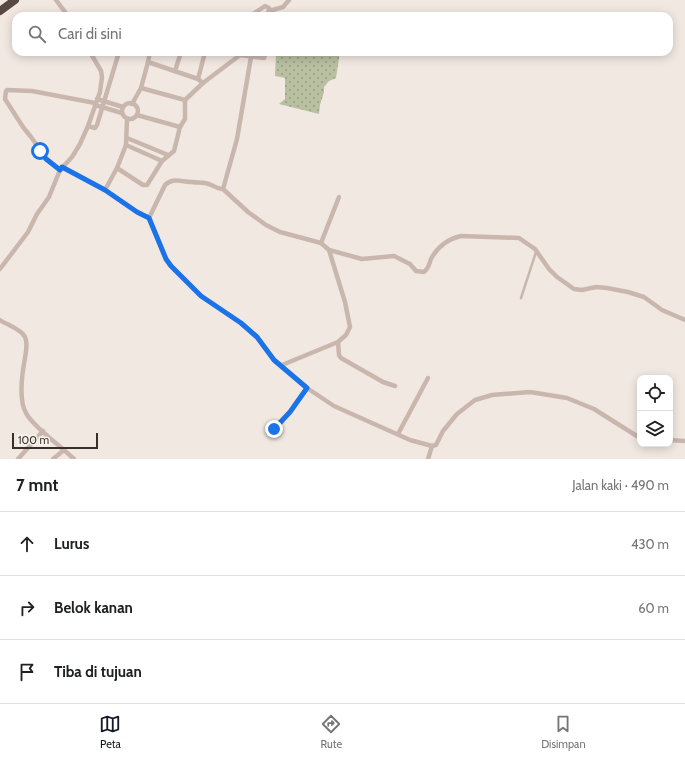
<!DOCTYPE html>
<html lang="id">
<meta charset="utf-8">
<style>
:root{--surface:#fff;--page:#f6f6f6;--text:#202124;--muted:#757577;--line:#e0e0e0;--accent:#111827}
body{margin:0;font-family:Cabin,sans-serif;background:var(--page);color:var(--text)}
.controls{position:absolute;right:12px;bottom:12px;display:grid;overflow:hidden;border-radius:8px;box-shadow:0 2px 10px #0003}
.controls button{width:36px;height:36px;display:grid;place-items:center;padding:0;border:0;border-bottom:1px solid var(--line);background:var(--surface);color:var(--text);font:20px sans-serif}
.scale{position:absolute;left:12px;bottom:10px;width:86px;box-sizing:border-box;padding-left:4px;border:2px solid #382e2c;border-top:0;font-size:11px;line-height:14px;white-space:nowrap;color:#382e2c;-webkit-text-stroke:3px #f9f3ee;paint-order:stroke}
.stop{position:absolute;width:12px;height:12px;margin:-9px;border:3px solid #1a73e8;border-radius:50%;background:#fff}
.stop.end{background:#1a73e8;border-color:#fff;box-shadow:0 1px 4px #0008}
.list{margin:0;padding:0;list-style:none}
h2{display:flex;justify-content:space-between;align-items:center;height:52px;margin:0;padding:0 16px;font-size:17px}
h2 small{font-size:13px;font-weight:400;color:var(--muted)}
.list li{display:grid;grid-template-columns:26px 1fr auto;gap:12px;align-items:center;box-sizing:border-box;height:64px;padding:0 16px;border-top:1px solid var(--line)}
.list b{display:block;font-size:15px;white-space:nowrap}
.list em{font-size:13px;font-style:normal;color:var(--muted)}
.icon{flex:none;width:22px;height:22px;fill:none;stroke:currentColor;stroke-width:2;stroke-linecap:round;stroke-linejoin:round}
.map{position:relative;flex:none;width:685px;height:459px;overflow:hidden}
.search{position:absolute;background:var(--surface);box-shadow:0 2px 10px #0003;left:12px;right:12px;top:12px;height:44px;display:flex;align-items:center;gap:10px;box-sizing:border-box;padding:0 14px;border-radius:12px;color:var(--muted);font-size:15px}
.sheet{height:244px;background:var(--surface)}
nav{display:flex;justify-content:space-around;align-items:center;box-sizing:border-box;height:56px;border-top:1px solid var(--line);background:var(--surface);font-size:11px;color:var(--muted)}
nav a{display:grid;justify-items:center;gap:2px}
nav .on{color:var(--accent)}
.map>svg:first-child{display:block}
.park{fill:url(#park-dots)}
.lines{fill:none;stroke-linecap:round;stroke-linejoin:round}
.lane{stroke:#c9b7ae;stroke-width:2.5}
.street{stroke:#c9b7ae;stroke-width:4.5}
.highway{stroke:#584844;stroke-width:8}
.route{stroke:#1a73e8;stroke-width:5}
</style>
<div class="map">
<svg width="685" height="459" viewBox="0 0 685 459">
<defs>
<pattern id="park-dots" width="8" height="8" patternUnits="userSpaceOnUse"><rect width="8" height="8" fill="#b9c0a2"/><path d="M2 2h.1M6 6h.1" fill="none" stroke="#979c84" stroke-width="1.8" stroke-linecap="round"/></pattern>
</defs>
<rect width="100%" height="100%" fill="#f2e8e2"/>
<polygon class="park" points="276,52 340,52 336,78 329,81 324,87 324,92 320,105 319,114 279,104 285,99 285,78 275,76"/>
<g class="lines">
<polyline class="lane" points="521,298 536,252"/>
<g class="street">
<polyline points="56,0 68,16"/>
<polyline points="250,16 265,6 269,8 269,11"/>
<polyline points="266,16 269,11 283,7 289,0"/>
<polyline points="240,55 264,58 266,52"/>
<polyline points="148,62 150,52"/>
<polyline points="175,71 181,52"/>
<polyline points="198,79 205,52"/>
<polyline points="141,88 185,100 203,83"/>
<polyline points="97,99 123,107"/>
<circle cx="130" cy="111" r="8"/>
<polyline points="132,104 141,88 148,62 198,79 203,83 240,55 240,52"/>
<polyline points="95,105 122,113"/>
<polyline points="137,115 180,127"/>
<polyline points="88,126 95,128 97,125 119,52"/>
<polyline points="127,138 168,155"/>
<polyline points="126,145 162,161"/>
<polyline points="62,167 105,190 137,212 149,218 166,259 171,266 201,296 241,323 257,337 274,360 307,388 334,406 410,440 432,446 436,445 443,431 457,414 475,400 492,395 530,392 567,398 594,409 640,438"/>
<polyline points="117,168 143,185 147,185 162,161 174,151 180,127 185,119 185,100"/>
<polyline points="60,170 47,159 31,137 23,127 5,99 6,91 7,90 32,91 95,103"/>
<polyline points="223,189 237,139 251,57"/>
<polyline points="105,190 117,168 126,145 127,119"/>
<path d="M149,218L165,185C174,177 182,182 192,182C197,183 201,182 205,183C212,184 217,189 223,189L248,212L266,225L280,232L321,243L329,250L345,302L350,327L346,335L338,342L282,365"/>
<polyline points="321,243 339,197"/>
<path d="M329,250L362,259L394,256L410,264L416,271L424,272C429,268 429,264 431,259C438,246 448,239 461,236L519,238L535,249L549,269L557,277L574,289L582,290L596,287L607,288L628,292L644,297L662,310L685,320"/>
<polyline points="0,269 28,232 37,214 49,197 60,170 72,157 80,144 88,126 100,92 102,77 101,71 90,52"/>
<path d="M0,320C7,325 21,329 25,337C28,343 26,352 25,358C22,374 18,399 26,413C32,425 54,441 64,450L53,459"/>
<polyline points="338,342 339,355 341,358 383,382 395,386"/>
<polyline points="275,429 290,412 307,388"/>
<polyline points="398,434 428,378"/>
<polyline points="670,440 685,441"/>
<polyline points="64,450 74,459"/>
<polyline points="18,459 43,431"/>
<polyline points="428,459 432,446"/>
</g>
<polyline class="highway" points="0,11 15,0"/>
</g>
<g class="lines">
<polyline class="route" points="40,151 46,159 60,170 62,167 105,190 137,212 149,218 166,259 171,266 201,296 241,323 257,337 274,360 307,388 290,412 274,429"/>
</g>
</svg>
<div class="controls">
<button><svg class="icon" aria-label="locate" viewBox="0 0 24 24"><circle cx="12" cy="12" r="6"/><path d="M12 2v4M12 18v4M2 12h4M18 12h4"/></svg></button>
<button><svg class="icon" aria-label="layers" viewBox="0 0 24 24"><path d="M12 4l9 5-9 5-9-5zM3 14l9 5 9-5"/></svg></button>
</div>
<div class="scale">100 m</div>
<div class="stop" style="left:40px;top:151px"></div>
<div class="stop end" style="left:274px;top:429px"></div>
<div class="search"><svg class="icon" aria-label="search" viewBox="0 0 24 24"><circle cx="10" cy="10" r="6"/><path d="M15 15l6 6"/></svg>Cari di sini</div>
</div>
<section class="sheet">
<h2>7 mnt<small>Jalan kaki · 490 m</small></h2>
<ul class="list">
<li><svg class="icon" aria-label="ahead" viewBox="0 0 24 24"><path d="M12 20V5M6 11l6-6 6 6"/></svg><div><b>Lurus</b></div><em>430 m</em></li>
<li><svg class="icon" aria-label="right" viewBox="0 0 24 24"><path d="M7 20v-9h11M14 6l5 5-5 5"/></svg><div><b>Belok kanan</b></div><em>60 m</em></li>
<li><svg class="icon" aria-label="arrive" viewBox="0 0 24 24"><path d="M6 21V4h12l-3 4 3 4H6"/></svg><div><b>Tiba di tujuan</b></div></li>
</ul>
</section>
<nav>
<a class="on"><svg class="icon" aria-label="map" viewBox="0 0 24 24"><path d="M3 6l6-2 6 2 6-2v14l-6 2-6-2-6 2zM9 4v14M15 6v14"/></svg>Peta</a>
<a><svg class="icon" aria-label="directions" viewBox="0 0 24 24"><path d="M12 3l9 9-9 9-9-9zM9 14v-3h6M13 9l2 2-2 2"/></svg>Rute</a>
<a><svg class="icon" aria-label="saved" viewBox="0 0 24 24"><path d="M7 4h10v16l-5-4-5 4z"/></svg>Disimpan</a>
</nav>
